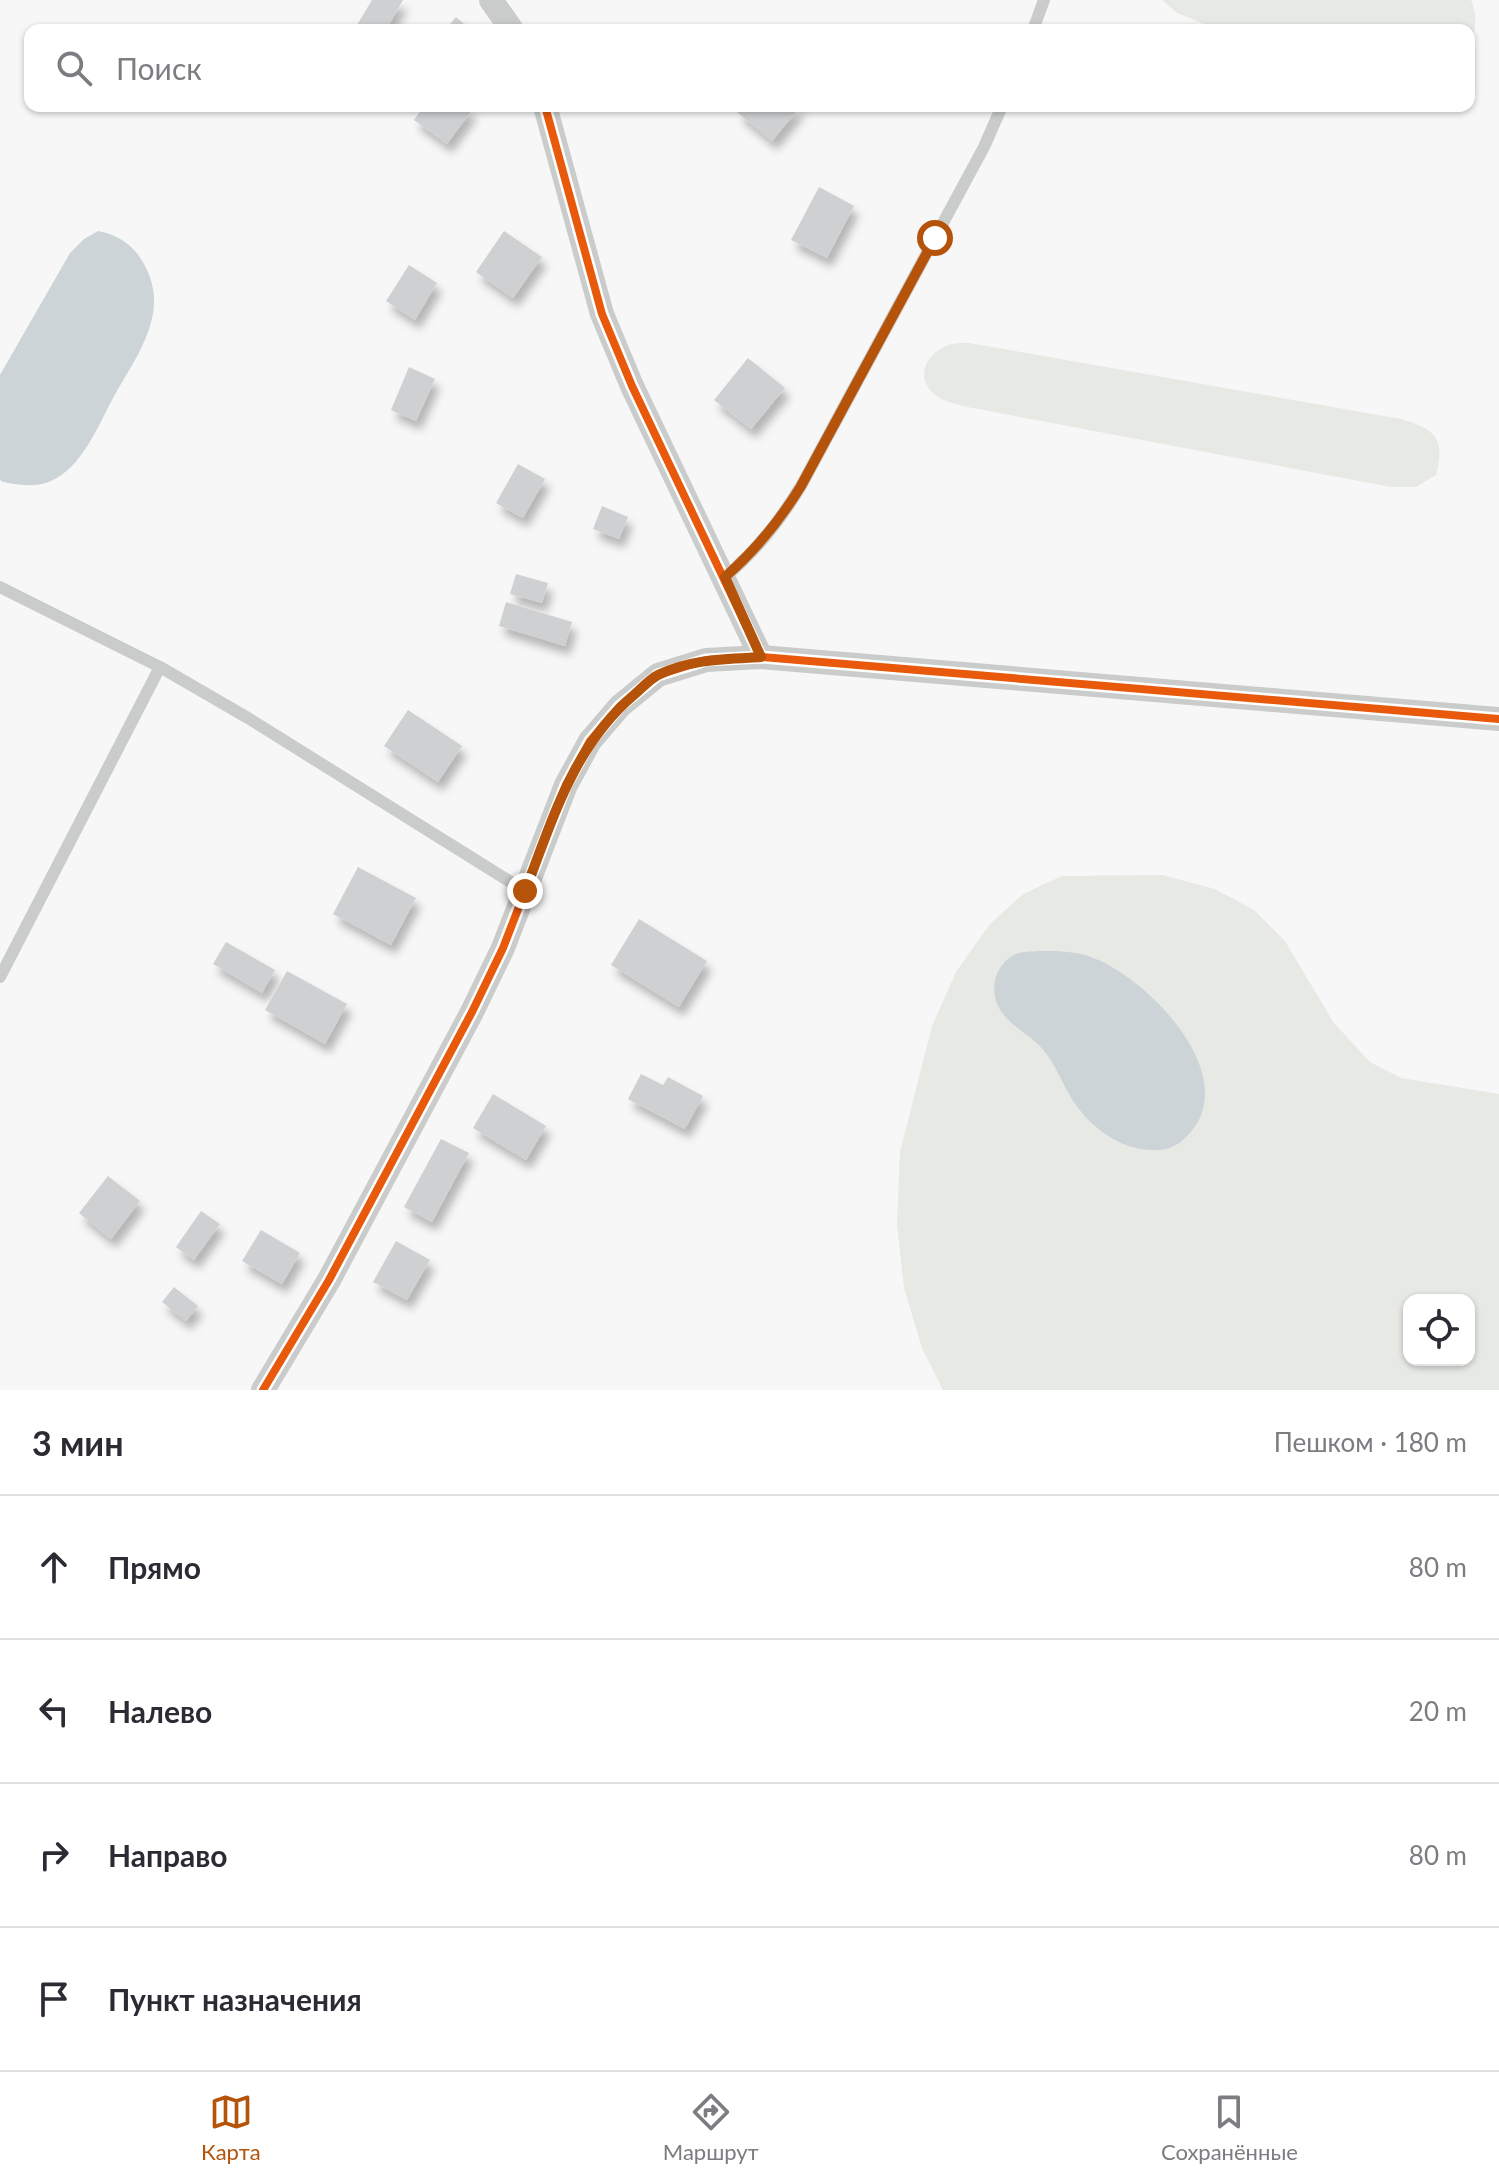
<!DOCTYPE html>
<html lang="ru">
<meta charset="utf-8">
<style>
:root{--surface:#fff;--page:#f2f2f3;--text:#2b2b33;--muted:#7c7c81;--line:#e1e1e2;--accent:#b45309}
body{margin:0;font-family:Lato,sans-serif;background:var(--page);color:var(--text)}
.controls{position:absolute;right:24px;bottom:24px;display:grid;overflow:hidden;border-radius:16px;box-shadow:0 2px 6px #0004}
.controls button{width:72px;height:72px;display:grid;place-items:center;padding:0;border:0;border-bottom:2px solid var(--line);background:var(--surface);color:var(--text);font:40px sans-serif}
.stop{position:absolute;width:24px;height:24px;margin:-18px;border:6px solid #b45309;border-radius:50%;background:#fff}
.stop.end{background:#b45309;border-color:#fff;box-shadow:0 2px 8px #0008}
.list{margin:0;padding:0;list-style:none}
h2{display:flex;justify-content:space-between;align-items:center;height:104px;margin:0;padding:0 32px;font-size:34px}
h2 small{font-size:26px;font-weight:400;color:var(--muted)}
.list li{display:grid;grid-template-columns:52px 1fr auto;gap:24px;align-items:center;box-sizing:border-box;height:144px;padding:0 32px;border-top:2px solid var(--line)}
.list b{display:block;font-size:30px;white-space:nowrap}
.list em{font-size:26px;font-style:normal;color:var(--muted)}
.icon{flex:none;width:44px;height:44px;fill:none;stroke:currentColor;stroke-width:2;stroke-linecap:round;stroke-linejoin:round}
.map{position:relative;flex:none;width:1499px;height:1390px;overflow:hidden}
.search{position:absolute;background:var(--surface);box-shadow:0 2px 6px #0004;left:24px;right:24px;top:24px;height:88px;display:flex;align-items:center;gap:20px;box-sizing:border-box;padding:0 28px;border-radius:16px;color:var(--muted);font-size:30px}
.sheet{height:680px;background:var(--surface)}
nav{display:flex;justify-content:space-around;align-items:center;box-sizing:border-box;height:112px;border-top:2px solid var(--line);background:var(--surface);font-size:22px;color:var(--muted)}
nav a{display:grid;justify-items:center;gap:4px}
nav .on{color:var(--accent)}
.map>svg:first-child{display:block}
.green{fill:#e6e9e4;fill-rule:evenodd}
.water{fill:#ccd4d7}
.building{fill:#ced0d1;filter:url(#shadow)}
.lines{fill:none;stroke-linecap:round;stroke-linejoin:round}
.service{stroke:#cacccc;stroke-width:12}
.minor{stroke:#cacccc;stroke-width:24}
.cycleway-casing{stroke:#fff;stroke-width:13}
.cycleway{stroke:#e8590c;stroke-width:8}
.route{stroke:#b45309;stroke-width:10}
</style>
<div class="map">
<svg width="1499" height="1390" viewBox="0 0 1499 1390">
<defs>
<filter id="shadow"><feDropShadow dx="5" dy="9" stdDeviation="4" flood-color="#0004"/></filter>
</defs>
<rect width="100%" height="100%" fill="#f7f7f7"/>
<g class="green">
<path d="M1162,0H1471C1477,13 1477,33 1469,44V30H1220L1177,13Z"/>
<path d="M969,343L1401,419C1435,429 1446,438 1436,475L1416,487H1391L962,406C953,403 940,400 933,393C916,377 925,356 944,347C951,343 961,343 969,343Z"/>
<path d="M1162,875L1215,889L1254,910L1285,941L1334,1023L1370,1062L1401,1078L1499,1094V1390H943L922,1348L904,1288L897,1224L900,1152L932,1026L956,972L989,925L1023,894L1062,876ZM1409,1300H1469V1360H1409Z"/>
</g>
<g class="water">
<path d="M98,231C119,235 135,246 145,266C171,314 135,358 112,400C97,428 82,467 51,481C36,488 18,485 3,482L0,480V375L70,253L84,239Z"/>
<path d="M1040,951C1056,951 1072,951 1088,956C1145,974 1245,1076 1188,1135C1177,1147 1166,1151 1151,1150C1117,1149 1085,1123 1069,1094C1061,1080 1055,1065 1045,1052C1033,1036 1012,1028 1001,1011C988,992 994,964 1016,954C1023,951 1032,952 1040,951Z"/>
</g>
<g class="building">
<polygon points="372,0 403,0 386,30 354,30"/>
<polygon points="456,17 471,30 445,30"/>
<polygon points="424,106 466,106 472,110 447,144 414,120"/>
<polygon points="742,106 801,106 772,141 737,112"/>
<polygon points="819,187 854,206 827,258 791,240"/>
<polygon points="504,231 542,257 513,298 476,272"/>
<polygon points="409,265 437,283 415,320 386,301"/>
<polygon points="748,358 785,388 751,429 714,400"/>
<polygon points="409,367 435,379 416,421 391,410"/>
<polygon points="518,464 545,479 523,518 496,503"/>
<polygon points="602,506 628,517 619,539 593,529"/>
<polygon points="516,574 548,583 542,603 510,594"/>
<polygon points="506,602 572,622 565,646 499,626"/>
<polygon points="408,710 462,746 438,782 384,746"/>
<polygon points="358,867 416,898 391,945 333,914"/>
<polygon points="639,919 707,961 679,1007 611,965"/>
<polygon points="226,942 275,970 262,993 213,964"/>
<polygon points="287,971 347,1004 325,1044 265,1010"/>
<polygon points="641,1074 663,1085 668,1077 703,1096 685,1129 628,1099"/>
<polygon points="493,1094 546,1126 526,1160 473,1128"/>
<polygon points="441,1139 469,1153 432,1222 404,1207"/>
<polygon points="108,1176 140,1201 111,1239 79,1213"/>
<polygon points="201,1211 220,1224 194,1260 176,1247"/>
<polygon points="261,1230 300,1253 282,1284 242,1261"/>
<polygon points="396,1241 430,1260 407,1300 373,1282"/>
<polygon points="174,1287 198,1306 186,1321 162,1302"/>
</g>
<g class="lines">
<g class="service">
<polyline points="1033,30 1044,0"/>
<path d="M725,577C757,550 779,522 801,486L984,147L1002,106"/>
<polyline points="0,587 160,667 248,718 525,891"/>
<polyline points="0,977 160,667"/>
</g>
<g class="minor">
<polyline points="491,0 512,30"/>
<polyline points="545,106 602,314 632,386 761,657"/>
<polyline points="263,1390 329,1280 472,1012 503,948 566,785 590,741 620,706 658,675 706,660 761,657 1499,719"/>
</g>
<defs>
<g id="cycleway">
<polyline points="545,106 602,314 632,386 761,657"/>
<polyline points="263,1390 329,1280 472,1012 503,948 566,785 590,741 620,706 658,675 706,660 761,657 1499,719"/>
</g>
</defs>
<use href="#cycleway" class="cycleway-casing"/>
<use href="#cycleway" class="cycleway"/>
</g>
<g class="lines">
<path class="route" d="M525,891C553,819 573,746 635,694C642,688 650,679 658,675C690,659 727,659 761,657L725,577C756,550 779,522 801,486L935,238"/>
</g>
</svg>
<div class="controls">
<button><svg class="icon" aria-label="locate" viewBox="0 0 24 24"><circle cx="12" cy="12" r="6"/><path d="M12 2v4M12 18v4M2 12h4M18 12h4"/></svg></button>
</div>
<div class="stop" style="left:935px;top:238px"></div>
<div class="stop end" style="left:525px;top:891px"></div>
<div class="search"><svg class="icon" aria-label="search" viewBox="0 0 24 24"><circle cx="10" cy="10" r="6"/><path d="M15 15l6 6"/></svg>Поиск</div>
</div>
<section class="sheet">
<h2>3 мин<small>Пешком · 180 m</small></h2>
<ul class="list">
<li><svg class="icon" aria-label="ahead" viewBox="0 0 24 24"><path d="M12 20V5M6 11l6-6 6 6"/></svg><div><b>Прямо</b></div><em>80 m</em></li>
<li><svg class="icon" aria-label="left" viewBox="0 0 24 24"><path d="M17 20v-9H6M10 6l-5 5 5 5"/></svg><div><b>Налево</b></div><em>20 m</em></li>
<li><svg class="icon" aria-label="right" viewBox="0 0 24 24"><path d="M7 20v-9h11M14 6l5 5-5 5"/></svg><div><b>Направо</b></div><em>80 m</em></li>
<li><svg class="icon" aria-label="arrive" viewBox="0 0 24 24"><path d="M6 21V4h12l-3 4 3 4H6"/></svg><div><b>Пункт назначения</b></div></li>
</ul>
</section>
<nav>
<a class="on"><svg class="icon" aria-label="map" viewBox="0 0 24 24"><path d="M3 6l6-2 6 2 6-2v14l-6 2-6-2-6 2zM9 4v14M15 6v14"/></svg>Карта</a>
<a><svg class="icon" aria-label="directions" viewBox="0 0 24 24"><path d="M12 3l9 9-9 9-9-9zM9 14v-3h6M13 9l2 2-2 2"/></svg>Маршрут</a>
<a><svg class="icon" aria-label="saved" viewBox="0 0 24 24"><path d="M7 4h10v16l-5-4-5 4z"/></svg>Сохранённые</a>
</nav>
